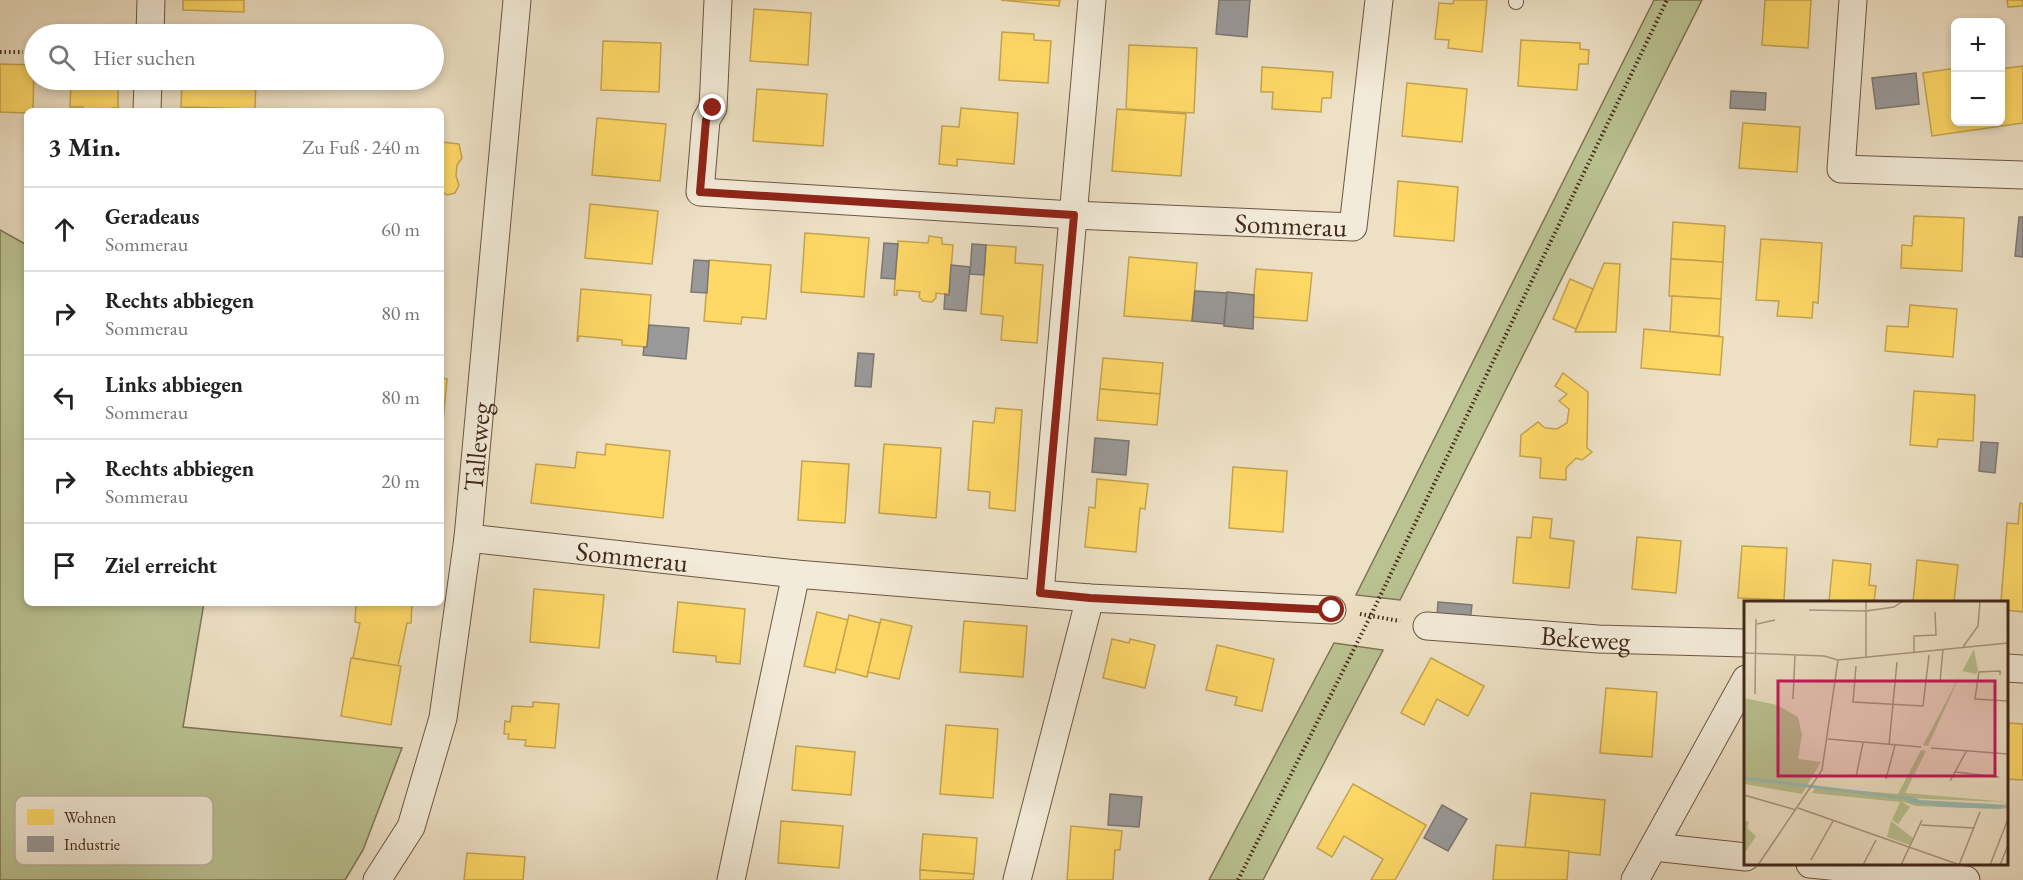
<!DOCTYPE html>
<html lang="de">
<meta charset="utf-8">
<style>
:root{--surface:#fff;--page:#f6f6f6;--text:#222;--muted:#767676;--line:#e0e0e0}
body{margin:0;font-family:"EB Garamond",serif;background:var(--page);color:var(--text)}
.controls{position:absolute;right:18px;top:18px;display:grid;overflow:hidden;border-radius:9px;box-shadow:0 3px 9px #0003}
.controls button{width:54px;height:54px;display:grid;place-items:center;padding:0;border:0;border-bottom:2px solid var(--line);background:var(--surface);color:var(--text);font:30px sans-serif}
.stop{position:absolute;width:18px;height:18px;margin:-14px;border:4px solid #8f2418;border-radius:50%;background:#fff}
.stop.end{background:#8f2418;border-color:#fff;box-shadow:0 2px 6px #0008}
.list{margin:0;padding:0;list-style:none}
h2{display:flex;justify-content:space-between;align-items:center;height:78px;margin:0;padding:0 24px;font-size:26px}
h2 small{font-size:20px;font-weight:400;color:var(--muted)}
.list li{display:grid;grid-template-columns:39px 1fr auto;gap:18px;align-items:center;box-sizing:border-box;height:84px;padding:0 24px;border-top:2px solid var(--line)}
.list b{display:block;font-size:22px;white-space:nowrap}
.list p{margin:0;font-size:20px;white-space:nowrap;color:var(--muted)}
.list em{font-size:20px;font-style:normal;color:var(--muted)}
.icon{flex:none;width:33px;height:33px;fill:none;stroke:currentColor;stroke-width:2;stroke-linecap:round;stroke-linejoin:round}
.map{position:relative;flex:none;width:2023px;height:880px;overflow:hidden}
.search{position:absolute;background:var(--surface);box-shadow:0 3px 9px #0003;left:24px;top:24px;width:420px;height:66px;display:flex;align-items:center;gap:15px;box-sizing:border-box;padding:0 21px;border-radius:33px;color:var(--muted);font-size:22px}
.panel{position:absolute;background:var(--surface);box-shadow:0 3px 9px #0003;left:24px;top:108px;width:420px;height:498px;border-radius:9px}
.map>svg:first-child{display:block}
.green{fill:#bac292;stroke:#7e7556;stroke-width:1.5}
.homes{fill:#ffd966;stroke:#c6a44f;stroke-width:1.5}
.industry{fill:#999;stroke:#7f7773;stroke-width:1.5}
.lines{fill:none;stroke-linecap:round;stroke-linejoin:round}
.lane-casing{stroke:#6d5644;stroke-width:16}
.street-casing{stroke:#6d5644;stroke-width:29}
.path{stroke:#422819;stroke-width:4;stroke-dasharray:1.5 3;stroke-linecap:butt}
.lane{stroke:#f3ebd9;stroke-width:14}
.street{stroke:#f3ebd9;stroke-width:27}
.route{stroke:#8f2418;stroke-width:8}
.labels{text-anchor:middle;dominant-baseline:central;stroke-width:6;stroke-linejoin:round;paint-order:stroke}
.street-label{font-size:27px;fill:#422819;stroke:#f3ebd9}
.inset-river{fill:none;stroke:#99bdb4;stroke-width:3}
.inset-road{fill:none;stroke:#a99680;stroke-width:1.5}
.view{fill:#c2185b;fill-opacity:0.15;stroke:#c2185b;stroke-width:3}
.inset-edge{fill:none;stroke:#422819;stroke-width:3}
.key{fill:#f3ebd9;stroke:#beb09f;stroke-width:1.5}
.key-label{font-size:16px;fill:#422819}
</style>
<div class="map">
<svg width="2023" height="880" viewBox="0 0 2023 880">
<rect width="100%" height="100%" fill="#ede0c4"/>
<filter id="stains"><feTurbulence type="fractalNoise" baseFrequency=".00333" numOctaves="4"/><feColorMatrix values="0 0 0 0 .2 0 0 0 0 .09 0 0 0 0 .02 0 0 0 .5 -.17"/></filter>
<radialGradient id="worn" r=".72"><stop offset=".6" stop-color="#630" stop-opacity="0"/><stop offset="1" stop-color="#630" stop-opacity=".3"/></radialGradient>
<g class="green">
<polygon points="1654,0 1702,0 1400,600 1356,595"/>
<polygon points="0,230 27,245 27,603 204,603 183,727 402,748 363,850 345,880 0,880"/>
<polygon points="1334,643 1383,650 1263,880 1209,880"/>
</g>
<g class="homes">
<polygon points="183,0 244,0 244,12 183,10"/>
<polygon points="1001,0 1060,0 1059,6"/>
<polygon points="1454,0 1487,0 1482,52 1448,48 1449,40 1435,39 1439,3 1453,4"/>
<polygon points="1765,0 1811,0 1808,48 1762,45"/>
<polygon points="2007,0 2023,0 2023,6 2008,7"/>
<polygon points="754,9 811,13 808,65 750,61"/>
<polygon points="90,28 120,28 119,34 89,34"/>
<polygon points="1002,32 1034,34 1034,40 1051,41 1048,83 999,80"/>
<polygon points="1521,40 1580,43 1580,49 1589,50 1588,64 1579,64 1577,90 1518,86"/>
<polygon points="603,41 661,43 659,92 601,90"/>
<polygon points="1129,45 1197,48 1194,113 1126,109"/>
<polygon points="0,64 34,65 33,111 27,111 27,113 0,112"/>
<polygon points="2023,66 2023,123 1932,136 1923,73 1956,68 1956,122 2000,122 2000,69"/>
<polygon points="1262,67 1333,72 1331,98 1322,98 1321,112 1272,109 1273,92 1261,92"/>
<polygon points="71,80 118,80 118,108 112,108 112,111 83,111 83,107 70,107"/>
<polygon points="182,80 256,80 255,109 181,107"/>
<polygon points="1407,83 1467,89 1462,142 1402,136"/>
<polygon points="757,89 827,94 823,146 753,141"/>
<polygon points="961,108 1018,113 1014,164 957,159 957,166 939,164 942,126 959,127"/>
<polygon points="1117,109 1186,114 1181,176 1112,171"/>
<polygon points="597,118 666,124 660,181 592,175"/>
<polygon points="1743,123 1800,127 1797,172 1739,168"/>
<polygon points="441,131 443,131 442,142 459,144 462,158 457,165 456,176 459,185 455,193 447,195 441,191"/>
<polygon points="1398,181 1458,187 1454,241 1394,236"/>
<polygon points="590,204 658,211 652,264 585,258"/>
<polygon points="1914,216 1964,218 1962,271 1901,268 1902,245 1912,246"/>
<polygon points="1673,222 1725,226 1723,262 1671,259"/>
<polygon points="805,233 869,238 864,297 801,292"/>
<polygon points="929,236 942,238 942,244 953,245 949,295 936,293 936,298 932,302 923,301 919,297 920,292 897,290 897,295 894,295 898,241 928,243"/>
<polygon points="1761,239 1822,243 1818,303 1813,302 1812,318 1777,316 1779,301 1756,300"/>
<polygon points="986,245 1016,247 1015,263 1043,265 1037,343 1001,340 1003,316 981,314"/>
<polygon points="1129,257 1197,263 1192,321 1124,316"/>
<polygon points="1671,259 1723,262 1721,299 1669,296"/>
<polygon points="709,260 771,265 766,319 742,317 741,324 704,321"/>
<polygon points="1604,263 1620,264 1616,332 1575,332"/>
<polygon points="1256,269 1312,273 1307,321 1252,317"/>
<polygon points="1570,279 1593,289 1576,329 1553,319"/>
<polygon points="581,289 651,295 647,347 622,345 622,340 579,336 578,341 577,341"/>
<polygon points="1672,296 1721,299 1719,336 1670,332"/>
<polygon points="1910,305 1957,309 1953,357 1885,351 1887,326 1908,327"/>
<polygon points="1644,329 1723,337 1720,375 1641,368"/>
<polygon points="1103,358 1163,363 1160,394 1100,389"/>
<polygon points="1563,373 1588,392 1587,448 1592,452 1582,460 1576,458 1566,468 1566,480 1540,478 1541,458 1520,456 1521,435 1538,422 1545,428 1557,429 1567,423 1569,409 1559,401 1567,394 1555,386"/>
<polygon points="441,378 447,379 442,435 441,435"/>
<polygon points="1100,389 1160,394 1157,425 1097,420"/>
<polygon points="1914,391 1975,395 1973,441 1938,439 1937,447 1910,445"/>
<polygon points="996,408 1022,410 1015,511 989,508 990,492 968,490 973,421 994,423"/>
<polygon points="606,444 670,451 663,518 531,503 536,464 575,468 577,452 605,455"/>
<polygon points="884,444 941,448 936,518 879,513"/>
<polygon points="802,461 849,464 845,523 798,520"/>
<polygon points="1233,467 1287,471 1283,532 1229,528"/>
<polygon points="1097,479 1148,484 1145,509 1140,508 1136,552 1085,547 1089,507 1095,508"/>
<polygon points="2020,503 2023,504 2023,612 2006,610 2006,602 2001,602 2007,523 2018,524"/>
<polygon points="1533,517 1552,519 1550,538 1574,541 1569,588 1513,583 1517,537 1531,538"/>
<polygon points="1637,537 1681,541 1676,593 1632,589"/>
<polygon points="1742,546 1787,548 1784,600 1738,598"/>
<polygon points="1833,560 1871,564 1869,585 1876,586 1874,602 1829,602"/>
<polygon points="1917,560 1958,565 1954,602 1913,602"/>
<polygon points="534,589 604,595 599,648 530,642"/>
<polygon points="678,602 745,609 740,664 716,662 716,656 673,652"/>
<polygon points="356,603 412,603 411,623 407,623 398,666 353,658 360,623 355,622"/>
<polygon points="817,612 848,620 835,673 804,666"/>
<polygon points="849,615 880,623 867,677 836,669"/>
<polygon points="881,619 912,626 899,679 868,672"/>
<polygon points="964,621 1027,626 1023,677 960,672"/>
<polygon points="1112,639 1129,643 1130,639 1155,645 1145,688 1103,678"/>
<polygon points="1217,645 1274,659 1262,711 1235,705 1237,697 1206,690"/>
<polygon points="351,658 401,666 391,725 341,716"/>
<polygon points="1431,658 1484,686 1468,716 1437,699 1424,725 1401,713"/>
<polygon points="1606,688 1657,692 1652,757 1600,753"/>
<polygon points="533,702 559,704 555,748 525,746 526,740 508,739 509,734 504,734 505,721 510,722 512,706 533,707"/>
<polygon points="2009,723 2023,724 2023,780 2006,779"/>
<polygon points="946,725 998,729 993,798 940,794"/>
<polygon points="796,746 855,752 851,795 792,790"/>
<polygon points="1353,784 1426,825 1395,880 1371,880 1383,859 1344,836 1332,857 1317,848"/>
<polygon points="1531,793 1605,800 1600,855 1525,848"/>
<polygon points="781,821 843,826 839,868 778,863"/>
<polygon points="1071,826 1122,831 1120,850 1115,850 1113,880 1067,880"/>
<polygon points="923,834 977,838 974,874 920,870"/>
<polygon points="1496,845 1569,851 1567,880 1493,880"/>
<polygon points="467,853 525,857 523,880 464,880"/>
<polygon points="920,870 974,874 973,880 920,880"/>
</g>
<g class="industry">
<polygon points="1219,0 1250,0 1247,37 1216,34"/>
<polygon points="1916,73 1919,104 1876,109 1872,78"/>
<polygon points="1731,91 1766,93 1765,110 1730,108"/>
<polygon points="2019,217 2023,217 2023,257 2015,256"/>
<polygon points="884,243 898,244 895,279 881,278"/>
<polygon points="972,244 986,245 984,275 970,274"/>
<polygon points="694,260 709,261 707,293 691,292"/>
<polygon points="951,265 970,267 966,311 944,309 945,294 949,295"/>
<polygon points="1195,291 1227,293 1224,324 1192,321"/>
<polygon points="1227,292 1254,295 1253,329 1224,326"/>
<polygon points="649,325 689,328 686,359 643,355 644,347 647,347"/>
<polygon points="858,353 874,354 871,387 855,386"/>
<polygon points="1095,438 1129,441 1126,475 1092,472"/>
<polygon points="1981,442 1998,443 1995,473 1979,471"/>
<polygon points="1438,602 1472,605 1470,621 1437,617"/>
<polygon points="1110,794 1142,797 1139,827 1108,825"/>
<polygon points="1442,805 1467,819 1448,851 1424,838"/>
</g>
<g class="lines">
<defs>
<polyline id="lane" points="1516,2 1516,0"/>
<g id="street">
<path id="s1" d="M718,0L713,108L706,120L700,192L1073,215L1353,227L1379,0"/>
<polyline points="1853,0 1841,169 2023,175"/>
<polyline points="150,34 151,0"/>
<polyline points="147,111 148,80"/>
<path id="s2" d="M468,538L796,574L1090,598L1332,610"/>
<polyline points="1040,593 1092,0"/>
<path id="s3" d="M1427,626L1598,639L1746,643"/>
<polyline points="2006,668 2023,669"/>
<polyline points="1654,847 1746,857"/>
<polyline points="1810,864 1966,880"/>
<path id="s4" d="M377,880L411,827L443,718L468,538L517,0"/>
<polyline points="731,880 796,574"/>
<polyline points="1017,880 1090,598"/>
<polyline points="1635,880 1746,679"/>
</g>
</defs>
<use href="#lane" class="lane-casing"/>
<use href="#street" class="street-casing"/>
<g class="path">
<polyline points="0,52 23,52"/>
<polyline points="1360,614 1400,621"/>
<polyline points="1238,880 1371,615 1667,0"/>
</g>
<use href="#lane" class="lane"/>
<use href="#street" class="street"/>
</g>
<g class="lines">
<polyline class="route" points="713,108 706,120 700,192 1074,215 1040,593 1090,598 1332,610"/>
</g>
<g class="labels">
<g class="street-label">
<text stroke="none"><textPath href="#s1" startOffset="786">Sommerau</textPath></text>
<text stroke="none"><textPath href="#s4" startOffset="450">Talleweg</textPath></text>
<text stroke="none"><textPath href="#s2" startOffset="165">Sommerau</textPath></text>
<text stroke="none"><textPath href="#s3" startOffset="159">Bekeweg</textPath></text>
</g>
</g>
<g transform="translate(1744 601)">
<rect width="264" height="264" fill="#ede0c4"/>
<path d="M230,48L234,70L232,73L218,70L184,145L179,144ZM0,97L33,104L54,116L58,134L54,158L77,161L58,193L0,183ZM177,149L182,150L161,192L264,201L158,197L183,204L255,208L264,204V207L257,208L172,205L157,200L166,206L154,223L148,219L156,201L68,192L72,186L154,193ZM0,219L5,221L3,227L12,235L0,253ZM147,220L169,237L166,244L143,236Z" fill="#bac292"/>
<path d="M165,195L176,199L264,204L255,208L201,206L167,202L158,197Z" fill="#99bdb4"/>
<path class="inset-river" d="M0,177L161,197"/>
<path class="inset-road" d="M65,9L122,10L150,6L159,0M13,23L31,19M219,46L234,25L236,0M170,51V35L192,34L191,11M0,52L80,55L94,59L264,42M122,56V0M112,65L109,101L179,105L185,54M256,74V70L235,71L231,98L264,100M196,81L199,48M11,93L12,18M49,98L51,54M84,138L177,146M145,144L153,61M187,147L264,153M211,171L255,176M112,176L119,142M142,178L151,144M206,180L223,149M0,194L52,209M54,207L216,264M177,224L230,227M67,259L89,220M14,264L78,169L94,59M119,264L132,239M157,264L178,219M215,264L236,211M246,264L264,218M256,264L264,244"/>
<path class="view" d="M34,80H251V175H34Z"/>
<rect width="264" height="264" class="inset-edge"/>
</g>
<rect x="15" y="796" width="198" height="69" rx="9" class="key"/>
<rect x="27" y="809" width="27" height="16" fill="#ffd966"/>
<rect x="27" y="836" width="27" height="16" fill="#999"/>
<g class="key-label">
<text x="64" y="823">Wohnen</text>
<text x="64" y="850">Industrie</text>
</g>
<rect width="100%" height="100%" filter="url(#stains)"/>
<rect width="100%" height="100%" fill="url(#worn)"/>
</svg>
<div class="controls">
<button>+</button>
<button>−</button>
</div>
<div class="stop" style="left:1332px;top:610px"></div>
<div class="stop end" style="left:713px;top:108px"></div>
<div class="search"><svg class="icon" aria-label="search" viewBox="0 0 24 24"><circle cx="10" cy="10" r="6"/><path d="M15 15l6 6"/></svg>Hier suchen</div>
<section class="panel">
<h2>3 Min.<small>Zu Fuß · 240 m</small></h2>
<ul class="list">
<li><svg class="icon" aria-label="ahead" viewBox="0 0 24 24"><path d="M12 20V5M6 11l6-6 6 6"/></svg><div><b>Geradeaus</b><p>Sommerau</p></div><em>60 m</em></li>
<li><svg class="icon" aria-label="right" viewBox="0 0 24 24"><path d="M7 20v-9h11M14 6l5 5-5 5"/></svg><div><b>Rechts abbiegen</b><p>Sommerau</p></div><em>80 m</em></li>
<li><svg class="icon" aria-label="left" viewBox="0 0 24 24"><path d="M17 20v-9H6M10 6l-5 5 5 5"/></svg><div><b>Links abbiegen</b><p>Sommerau</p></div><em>80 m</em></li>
<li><svg class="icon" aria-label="right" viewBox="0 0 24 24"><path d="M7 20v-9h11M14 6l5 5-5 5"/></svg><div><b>Rechts abbiegen</b><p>Sommerau</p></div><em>20 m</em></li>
<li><svg class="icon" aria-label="arrive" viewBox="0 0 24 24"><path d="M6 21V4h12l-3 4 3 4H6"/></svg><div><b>Ziel erreicht</b></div></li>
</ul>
</section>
</div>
